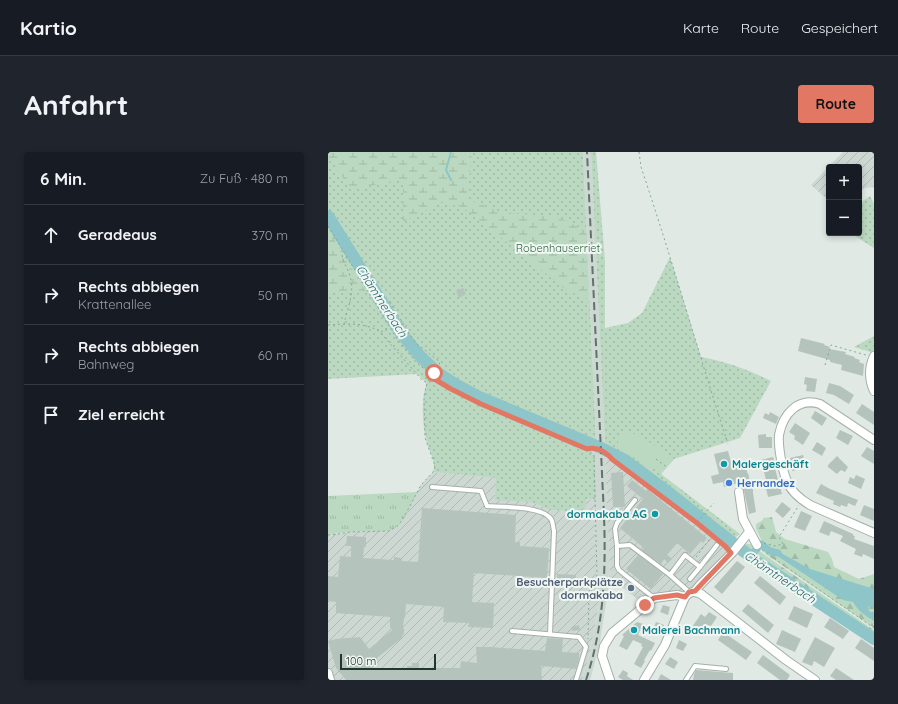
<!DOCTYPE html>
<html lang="de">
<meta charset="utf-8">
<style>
:root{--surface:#171b24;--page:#20242c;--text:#f1f3f6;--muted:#9ea1a6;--line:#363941;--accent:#e27764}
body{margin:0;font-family:Quicksand,sans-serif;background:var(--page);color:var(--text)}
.controls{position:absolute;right:12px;top:12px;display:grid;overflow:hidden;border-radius:4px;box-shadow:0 2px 6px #0003}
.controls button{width:36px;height:36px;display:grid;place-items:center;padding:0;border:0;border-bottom:1px solid var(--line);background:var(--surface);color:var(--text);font:20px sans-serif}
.scale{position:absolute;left:12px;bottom:10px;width:96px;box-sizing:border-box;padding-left:4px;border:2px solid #223730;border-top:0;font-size:11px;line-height:14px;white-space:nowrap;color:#223730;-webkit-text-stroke:3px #f0f6f2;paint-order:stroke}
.stop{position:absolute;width:12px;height:12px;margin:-9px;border:3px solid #e27764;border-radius:50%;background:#fff}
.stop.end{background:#e27764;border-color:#fff;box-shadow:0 1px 4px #0008}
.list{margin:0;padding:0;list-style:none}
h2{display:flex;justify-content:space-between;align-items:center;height:52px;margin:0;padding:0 16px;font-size:17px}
h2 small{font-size:13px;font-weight:400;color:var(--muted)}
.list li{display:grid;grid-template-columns:26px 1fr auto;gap:12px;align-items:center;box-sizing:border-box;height:60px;padding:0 16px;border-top:1px solid var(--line)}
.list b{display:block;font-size:15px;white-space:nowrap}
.list p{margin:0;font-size:13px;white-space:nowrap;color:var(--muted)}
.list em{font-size:13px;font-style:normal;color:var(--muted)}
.icon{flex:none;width:22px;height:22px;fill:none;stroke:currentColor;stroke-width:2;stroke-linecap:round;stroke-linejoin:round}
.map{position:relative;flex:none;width:546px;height:528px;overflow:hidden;border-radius:4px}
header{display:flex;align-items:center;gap:24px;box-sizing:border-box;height:56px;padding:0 20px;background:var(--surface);border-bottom:1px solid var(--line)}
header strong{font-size:19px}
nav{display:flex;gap:22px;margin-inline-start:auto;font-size:14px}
.intro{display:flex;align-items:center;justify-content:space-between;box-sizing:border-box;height:96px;padding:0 24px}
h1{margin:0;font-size:28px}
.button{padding:10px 18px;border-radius:4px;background:var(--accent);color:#111;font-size:14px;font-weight:700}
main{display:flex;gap:24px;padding:0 24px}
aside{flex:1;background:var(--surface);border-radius:4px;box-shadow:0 2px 6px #0003}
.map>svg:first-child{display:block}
.built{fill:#ced8d3}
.industrial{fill:url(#industrial-furrows)}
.grass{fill:url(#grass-dots)}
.forest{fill:url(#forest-firs)}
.wetland{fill:url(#wetland-marsh)}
.park{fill:url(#park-tufts)}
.pitch{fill:#bbd8c0}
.water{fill:#8dc5c9}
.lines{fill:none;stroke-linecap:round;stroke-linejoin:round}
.stream{stroke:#8dc5c9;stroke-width:2}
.canal{stroke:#8dc5c9;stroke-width:7}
.river{stroke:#8dc5c9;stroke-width:12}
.building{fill:#b5c3bd}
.lane-casing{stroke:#a3b0aa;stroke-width:6}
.street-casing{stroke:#a3b0aa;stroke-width:10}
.path{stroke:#83a99a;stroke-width:1;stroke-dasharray:2 3;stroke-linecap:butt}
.lane{stroke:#fff;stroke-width:4}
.street{stroke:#fff;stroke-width:8}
.rail{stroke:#5d736b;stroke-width:2;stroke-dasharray:8 4;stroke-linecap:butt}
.route{stroke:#e27764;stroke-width:5}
.culture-dot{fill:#0f9aa8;stroke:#f0f6f2;stroke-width:1.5}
.shop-dot{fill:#3f7fe0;stroke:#f0f6f2;stroke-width:1.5}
.service-dot{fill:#5c6f8a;stroke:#f0f6f2;stroke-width:1.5}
.labels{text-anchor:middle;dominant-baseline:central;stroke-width:4;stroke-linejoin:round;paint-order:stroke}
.park-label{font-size:11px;fill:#316942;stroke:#f0f6f2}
.culture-label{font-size:11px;font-weight:bold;fill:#0d838f;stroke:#f0f6f2;text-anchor:start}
.shop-label{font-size:11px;font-weight:bold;fill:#366cbe;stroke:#f0f6f2;text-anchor:start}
.service-label{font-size:11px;font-weight:bold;fill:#4e5e75;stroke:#f0f6f2;text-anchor:end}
.water-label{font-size:12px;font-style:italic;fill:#24676c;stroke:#f0f6f2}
</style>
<header>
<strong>Kartio</strong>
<nav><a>Karte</a><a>Route</a><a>Gespeichert</a></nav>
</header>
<div class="intro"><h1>Anfahrt</h1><a class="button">Route</a></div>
<main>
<aside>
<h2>6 Min.<small>Zu Fuß · 480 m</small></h2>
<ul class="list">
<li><svg class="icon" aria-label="ahead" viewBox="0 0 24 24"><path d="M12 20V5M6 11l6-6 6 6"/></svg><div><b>Geradeaus</b></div><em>370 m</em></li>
<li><svg class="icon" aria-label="right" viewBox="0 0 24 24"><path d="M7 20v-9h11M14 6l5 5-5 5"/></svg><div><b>Rechts abbiegen</b><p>Krattenallee</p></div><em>50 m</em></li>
<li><svg class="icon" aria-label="right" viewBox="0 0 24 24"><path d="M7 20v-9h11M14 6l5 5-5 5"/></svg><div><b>Rechts abbiegen</b><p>Bahnweg</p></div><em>60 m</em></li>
<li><svg class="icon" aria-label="arrive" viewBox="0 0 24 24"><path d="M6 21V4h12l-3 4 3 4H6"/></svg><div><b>Ziel erreicht</b></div></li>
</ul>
</aside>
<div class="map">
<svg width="546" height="528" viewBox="0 0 546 528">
<defs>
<pattern id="industrial-furrows" width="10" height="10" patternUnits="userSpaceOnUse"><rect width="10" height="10" fill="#ced8d3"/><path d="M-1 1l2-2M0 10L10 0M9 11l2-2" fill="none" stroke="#b1bab5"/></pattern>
<pattern id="grass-dots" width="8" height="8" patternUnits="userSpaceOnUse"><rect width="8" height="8" fill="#bbd8c0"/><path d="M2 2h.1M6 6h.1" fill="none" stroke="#a0baa5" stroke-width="1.8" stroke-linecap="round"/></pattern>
<pattern id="forest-firs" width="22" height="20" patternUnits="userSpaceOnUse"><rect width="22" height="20" fill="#bbd8c0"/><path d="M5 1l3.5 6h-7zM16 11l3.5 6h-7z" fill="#a0baa5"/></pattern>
<pattern id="wetland-marsh" width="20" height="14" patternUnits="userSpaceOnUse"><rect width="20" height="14" fill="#bbd8c0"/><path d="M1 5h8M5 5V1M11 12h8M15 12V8" fill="none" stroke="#a0baa5"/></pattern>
<pattern id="park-tufts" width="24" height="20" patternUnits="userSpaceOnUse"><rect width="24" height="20" fill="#bbd8c0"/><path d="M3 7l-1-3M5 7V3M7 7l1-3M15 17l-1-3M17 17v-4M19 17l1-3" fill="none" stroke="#a0baa5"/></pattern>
</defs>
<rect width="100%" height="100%" fill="#e0e9e4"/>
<g class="built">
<polygon points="255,0 263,0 277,290 268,289"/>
<polygon points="264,296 278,300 277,304 282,426 271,496 262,528 254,528 261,504 271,453 268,431 269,410 267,368 267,308 263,300 259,297"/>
</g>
<g class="industrial">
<polygon points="515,0 546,0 546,35 537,36 531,41 531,15 501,15 501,49 483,33"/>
<polygon points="278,300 285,308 369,371 397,393 403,401 367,439 349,443 317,453 282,426 277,304"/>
<polygon points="105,320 169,326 167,347 204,350 222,358 257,360 258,347 268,348 267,368 269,410 268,431 271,453 261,504 254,528 0,528 0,382 10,382 23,380 61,379 84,351 93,333"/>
</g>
<g class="grass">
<path d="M0,0H255L268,289L277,290L263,0H268L277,109V176L300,171L314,161L342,105L373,205C400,210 418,217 443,229L412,286L346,307L333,322L412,382L397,393L278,300C272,298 266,295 260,297L265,302L267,306L268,348L258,347L257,360L222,358L204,350L167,348L168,326L105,320C109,309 100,298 98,287C94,270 93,247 99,231L89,222L0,227Z"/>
<polygon points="542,44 546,52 546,96 522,81 531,81 531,52"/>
<polygon points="546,184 546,201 526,195"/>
</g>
<g class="forest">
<polygon points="444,365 448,380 457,387 500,400 504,407 506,415 531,427 546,422 546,476 439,403 429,393 434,389 428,377 428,372 435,368 435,366"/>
<polygon points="417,392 422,392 444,408 546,478 546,487 428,409 413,398"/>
</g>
<g class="wetland">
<polygon points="0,0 144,0 139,47 175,61 228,64 258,79 261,148 237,137 140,59 116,49 75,70 75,27 23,38 0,4"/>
<polygon points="0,77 38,140 0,140"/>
</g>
<path class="park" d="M90,340C83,353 75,376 60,379C49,381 36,379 25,380C16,380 9,382 0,382V344Z"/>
<path class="pitch" d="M293,279C309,278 333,299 346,307L333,322L327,316H321L289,294Z"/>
<path class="water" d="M451,400L482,417L546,437V455L541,454L540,456L542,460H546V469C538,464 530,459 525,450L515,448L448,403Z"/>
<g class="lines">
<polyline class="stream" points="123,0 118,18 123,28"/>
<g class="canal">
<polyline points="432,394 433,392 442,399 450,401"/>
<polyline points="421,404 429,397"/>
</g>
<polyline class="river" points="0,64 73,181 92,204 110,221 127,232 149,244 271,295 297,308 336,337 428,409 546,487"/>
</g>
<g class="building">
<polygon points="135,136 138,142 131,146 128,139"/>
<polygon points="473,186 497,192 496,193 502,195 501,197 518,200 517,202 527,205 526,206 532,208 531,210 536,212 535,224 513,218 514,213 502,210 502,208 470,199"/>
<polygon points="477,225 489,227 487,240 478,239 479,233 476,232"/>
<polygon points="501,231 512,234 526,243 521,252 506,243 498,241"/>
<polygon points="534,252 546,260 546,273 528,261"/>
<polygon points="487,259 499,266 494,274 483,266"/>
<polygon points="442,260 451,265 448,272 435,266 437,261 441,263"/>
<polygon points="467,271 482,281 475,293 466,287 467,284 461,280"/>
<polygon points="512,278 525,284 520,293 508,286"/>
<polygon points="438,282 438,285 444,285 444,296 431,296 430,283"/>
<polygon points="489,290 498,296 494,304 484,298"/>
<polygon points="539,295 546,299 546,312 533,304"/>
<polygon points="400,299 403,310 418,308 419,321 420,321 423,335 425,335 425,341 428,360 421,362 416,339 412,335 411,331 396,335 395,330 385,332 383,324 391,322 386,302"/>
<polygon points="475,303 478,316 464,319 462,306"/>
<polygon points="509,304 520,315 517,320 513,318 509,322 500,315 500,313"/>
<polygon points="445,305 447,312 446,313 454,342 440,345 437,332 439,332 433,308"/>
<polygon points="295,320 297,355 285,355 283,321"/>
<polygon points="528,323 537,327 533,337 520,331 522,325 526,327"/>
<polygon points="304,328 318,339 319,337 379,386 375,391 373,389 362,402 349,391 339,403 344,407 340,411 336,407 333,412 314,398 316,396 292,376 315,347 299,334"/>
<polygon points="493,332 502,337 530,348 527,354 520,351 519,355 513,353 512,355 505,352 506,349 488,341"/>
<polygon points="454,350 463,357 455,366 447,359"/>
<polygon points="536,353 546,357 546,369 532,363"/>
<polygon points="94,356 188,363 187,390 192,390 192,394 221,396 219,426 146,421 144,450 166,451 165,476 140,475 141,471 115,470 116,455 78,452 77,466 76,466 75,475 76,477 76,482 74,484 75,485 49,506 50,508 46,511 47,512 40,518 79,517 79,514 84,514 84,511 91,511 91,516 132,516 133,509 149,511 148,495 163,495 217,499 219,486 235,487 234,500 251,501 251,506 248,517 213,514 214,528 18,528 8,516 0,489 8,487 32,485 41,497 64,478 62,475 62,465 8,461 8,450 0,449 0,424 10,425 12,404 23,405 23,394 18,394 19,384 38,385 38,395 36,395 35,406 66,408 66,405 74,406 74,409 90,410"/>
<polygon points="473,359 484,364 477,379 466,375"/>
<polygon points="496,369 525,382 525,383 527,385 526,387 546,394 546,407 535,402 534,405 526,402 528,397 512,389 515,384 503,379 501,384 491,380"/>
<polygon points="310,403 335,422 323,437 298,417"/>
<polygon points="409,409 417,415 394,442 386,435"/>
<polygon points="229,422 248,423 247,436 229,435"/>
<polygon points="432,424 458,445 452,453 426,431"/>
<polygon points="420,452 446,473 440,481 414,459"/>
<polygon points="335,453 342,455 340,463 332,460"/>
<polygon points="466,454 485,462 479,476 460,467"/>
<polygon points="381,460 389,465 383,474 380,473 374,482 364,475 373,462 377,465"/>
<polygon points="502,466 521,479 515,487 496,475"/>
<polygon points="309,470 315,472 310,483 327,491 323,499 322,498 316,508 317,509 313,516 306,512 315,495 313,494 314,492 305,488 299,498 291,494 296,484 294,483"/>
<polygon points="328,470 336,473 333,481 325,478"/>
<polygon points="251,473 252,478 244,479 243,475"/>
<polygon points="454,478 473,487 467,500 448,492"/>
<polygon points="395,480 424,500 418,508 390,488"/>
<polygon points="487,485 507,496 496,515 486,509 484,514 474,510"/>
<polygon points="533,487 546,496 546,509 527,496"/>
<polygon points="351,488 359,492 355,499 348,496"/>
<polygon points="435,503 462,523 459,528 452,528 429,511"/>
<polygon points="342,505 350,510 346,517 337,512"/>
<polygon points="508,516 526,528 508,528 502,524"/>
<polygon points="295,518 300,521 299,524 305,528 295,528 290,525"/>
<polygon points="368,518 405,521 405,528 365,528 366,522"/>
<polygon points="333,522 343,528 330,528"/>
</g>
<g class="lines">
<defs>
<g id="lane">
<path d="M104,335L153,339L159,354C174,355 214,354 223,367C225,370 225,375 226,379L222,482"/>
<polyline points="307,348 289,371 287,377 289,394 302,393 342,423 361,440"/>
<polyline points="289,394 289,414 291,418 326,446"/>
<polyline points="342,423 357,403 372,415 389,393"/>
<polyline points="362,427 372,415"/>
<polyline points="184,479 251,485 258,495 248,528"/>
<polyline points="358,528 367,514 398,517"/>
</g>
<g id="street">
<path d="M546,204C541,215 541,228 546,239"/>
<path d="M546,288L492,252C470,245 455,262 451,283C450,294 454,318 459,329C463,340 472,347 482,353L546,381"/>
<polyline points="411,340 415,367 429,393"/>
<polyline points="367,439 372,433 405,400 421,380"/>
<polyline points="0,521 2,528"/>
<polyline points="282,528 274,504 276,494 284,481 326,446 349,443 357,445"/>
<path d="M316,528L337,493L357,445C363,439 366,439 373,442L458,508L487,528"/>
</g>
</defs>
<use href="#lane" class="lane-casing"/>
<use href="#street" class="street-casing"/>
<g class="path">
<path d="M311,0L313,15C344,107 370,200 400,292"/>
<polyline points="0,74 69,187 89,211 100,220 103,225 129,241 153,252 259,297 266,303 269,425 268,431 261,443 260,487"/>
<path d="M14,98C13,109 21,117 23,128C26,142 19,158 16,172"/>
<path d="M0,173C18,172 35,170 51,179L94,228L99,231"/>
<polyline points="53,180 61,175"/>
<polyline points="497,213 503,193 538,203"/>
<path d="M261,297C271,294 278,301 285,308L390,388"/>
<polyline points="328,307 340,316"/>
<polyline points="369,370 386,351"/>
<polyline points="0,383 10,382 23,380 61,379 71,373 77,363 93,333 105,320 107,316 106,311 97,286 96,244 99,231 110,216 112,210 89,192 81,181 60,147"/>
<polyline points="394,391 399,396"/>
<polyline points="436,391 447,394 455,392 451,385 471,353"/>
<polyline points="434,398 546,476"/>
<polyline points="368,405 384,384"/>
</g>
<use href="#lane" class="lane"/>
<use href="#street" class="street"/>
<path class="rail" d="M258,528C276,474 278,420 276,364L259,0"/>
</g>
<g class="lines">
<path class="route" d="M106,221L103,225L123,237L153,252L259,297C270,294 278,300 285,308L369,371L397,394L403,401L367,439L361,440L357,445L349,443L326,446L317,453"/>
</g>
<g class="culture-dot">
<circle cx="396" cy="312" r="4"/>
<circle cx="327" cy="362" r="4"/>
<circle cx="306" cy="478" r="4"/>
</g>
<circle class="shop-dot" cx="401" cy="331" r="4"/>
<circle class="service-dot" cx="303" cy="436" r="4"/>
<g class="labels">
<g class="park-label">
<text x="230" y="96">Robenhauserriet</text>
</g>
<g class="culture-label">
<text x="404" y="312">Malergeschäft</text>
<text x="319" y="362" text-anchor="end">dormakaba AG</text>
<text x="314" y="478">Malerei Bachmann</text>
</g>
<g class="shop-label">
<text x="409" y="331">Hernandez</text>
</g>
<g class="service-label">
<text x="295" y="430">Besucherparkplätze<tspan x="295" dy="13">dormakaba</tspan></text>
</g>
<g class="water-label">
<text transform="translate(54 149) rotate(57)">Chämtnerbach</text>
<text transform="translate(452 425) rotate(34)">Chämtnerbach</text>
</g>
</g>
</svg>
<div class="controls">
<button>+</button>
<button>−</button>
</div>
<div class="scale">100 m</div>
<div class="stop" style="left:106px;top:221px"></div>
<div class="stop end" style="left:317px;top:453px"></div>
</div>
</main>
